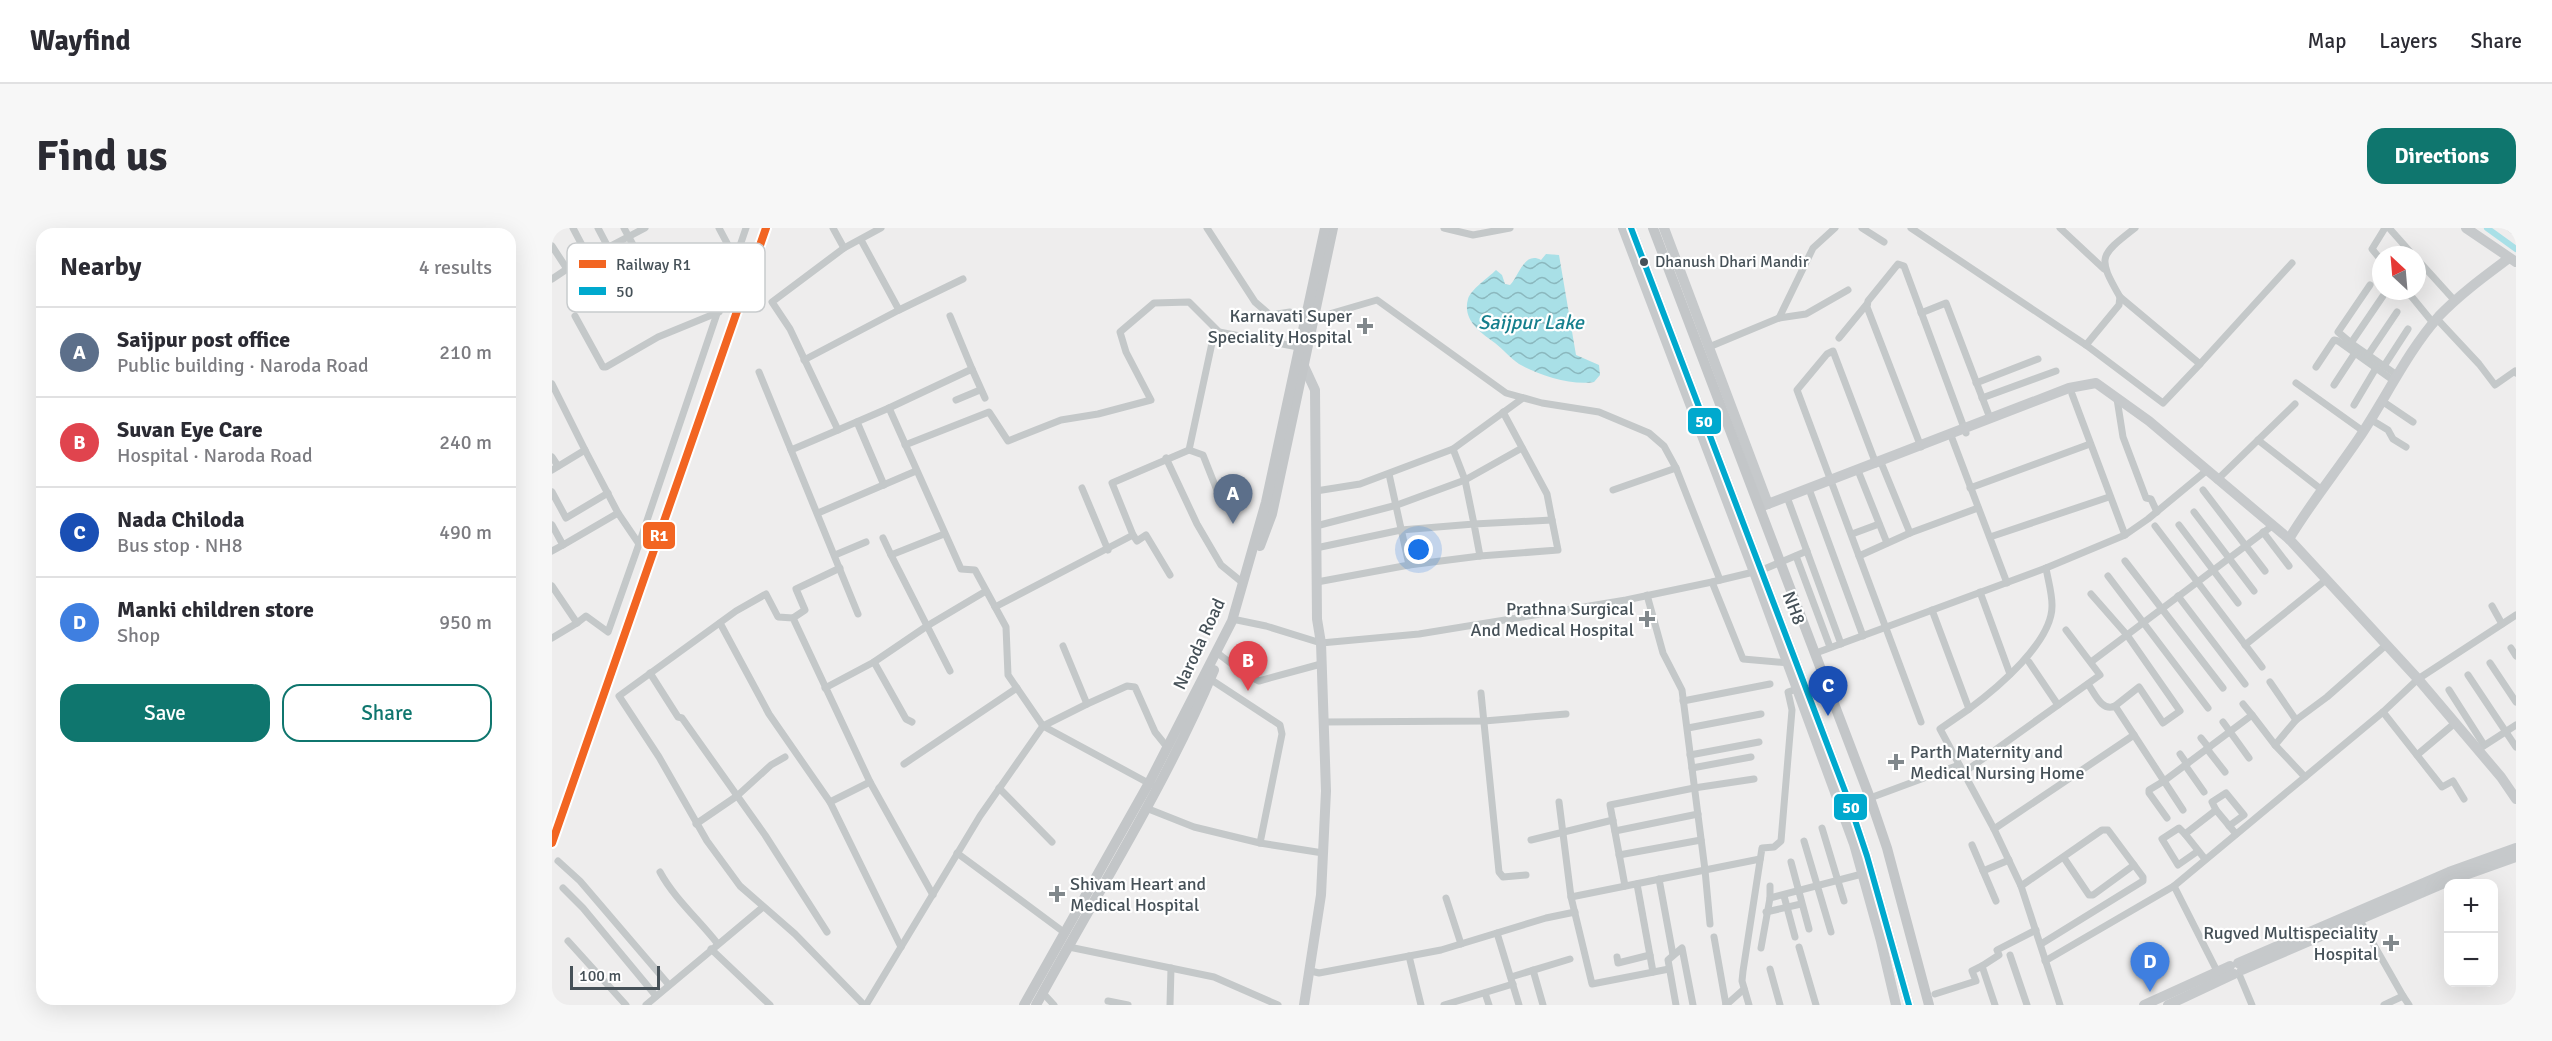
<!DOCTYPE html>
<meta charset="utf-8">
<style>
:root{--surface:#fff;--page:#f7f7f7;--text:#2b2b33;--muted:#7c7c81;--line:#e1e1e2;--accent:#0f766e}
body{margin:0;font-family:Signika,sans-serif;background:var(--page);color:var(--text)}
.controls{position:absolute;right:18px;bottom:18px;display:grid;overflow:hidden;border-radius:12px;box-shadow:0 6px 24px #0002}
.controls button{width:54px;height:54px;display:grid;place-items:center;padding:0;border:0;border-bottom:2px solid var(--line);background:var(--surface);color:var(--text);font:30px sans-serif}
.compass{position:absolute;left:1820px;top:18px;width:54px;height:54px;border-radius:50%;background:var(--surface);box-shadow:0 6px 24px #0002;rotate:334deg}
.scale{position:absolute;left:18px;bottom:15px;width:90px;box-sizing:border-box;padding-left:6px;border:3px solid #465158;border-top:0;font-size:16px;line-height:21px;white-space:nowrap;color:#465158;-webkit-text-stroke:4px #fff;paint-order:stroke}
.you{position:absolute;left:867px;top:322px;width:21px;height:21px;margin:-15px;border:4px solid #fff;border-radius:50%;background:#1a73e8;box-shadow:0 0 0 9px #1a73e833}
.badge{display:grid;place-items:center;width:39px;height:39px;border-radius:50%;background:var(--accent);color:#fff;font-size:20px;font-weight:700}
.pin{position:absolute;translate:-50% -50px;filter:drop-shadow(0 2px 3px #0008)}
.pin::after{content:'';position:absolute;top:32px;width:21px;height:18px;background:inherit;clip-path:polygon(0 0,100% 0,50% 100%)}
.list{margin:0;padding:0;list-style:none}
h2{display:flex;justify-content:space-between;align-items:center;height:78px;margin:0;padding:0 24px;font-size:26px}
h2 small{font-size:20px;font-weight:400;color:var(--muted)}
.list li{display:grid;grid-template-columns:39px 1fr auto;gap:18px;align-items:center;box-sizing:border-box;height:90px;padding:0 24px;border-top:2px solid var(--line)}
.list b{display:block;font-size:22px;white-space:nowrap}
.list p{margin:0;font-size:20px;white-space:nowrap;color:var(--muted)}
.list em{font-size:20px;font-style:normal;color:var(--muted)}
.actions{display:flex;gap:12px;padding:18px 24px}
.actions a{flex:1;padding:14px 0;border:2px solid var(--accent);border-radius:18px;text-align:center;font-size:21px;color:var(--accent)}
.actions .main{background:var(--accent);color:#fff}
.map{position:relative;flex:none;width:1964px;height:777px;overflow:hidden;border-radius:18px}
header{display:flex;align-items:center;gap:36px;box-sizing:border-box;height:84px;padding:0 30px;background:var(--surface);border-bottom:2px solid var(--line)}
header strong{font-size:28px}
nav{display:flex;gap:33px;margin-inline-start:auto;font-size:21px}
.intro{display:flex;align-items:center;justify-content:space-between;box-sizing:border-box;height:144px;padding:0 36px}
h1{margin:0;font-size:42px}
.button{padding:15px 27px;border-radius:18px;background:var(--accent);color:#fff;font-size:21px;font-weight:700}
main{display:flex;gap:36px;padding:0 36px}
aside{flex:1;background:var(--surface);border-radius:18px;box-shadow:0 6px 24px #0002}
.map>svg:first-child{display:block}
.water{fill:url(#water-waves)}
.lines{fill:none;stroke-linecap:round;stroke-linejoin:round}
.canal{stroke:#a9e0e7;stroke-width:6}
.street{stroke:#c4c8c9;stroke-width:7}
.secondary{stroke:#c6c9cb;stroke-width:10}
.primary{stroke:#c3c6c8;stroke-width:10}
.bus-1-casing{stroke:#fff;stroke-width:10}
.bus-1{stroke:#00a9ce;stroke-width:6}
.rail-1-casing{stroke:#fff;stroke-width:12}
.rail-1{stroke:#f26522;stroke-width:8}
.bus-dot{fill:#465158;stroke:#fff;stroke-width:2}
.poi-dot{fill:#81888c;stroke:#fff;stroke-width:2}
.labels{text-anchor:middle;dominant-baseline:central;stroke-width:4.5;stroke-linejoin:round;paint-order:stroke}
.bus-label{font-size:16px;fill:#465158;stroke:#fff;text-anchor:start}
.poi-label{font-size:18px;fill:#465158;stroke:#fff;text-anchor:end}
.street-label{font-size:18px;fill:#465158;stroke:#fff}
.water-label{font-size:20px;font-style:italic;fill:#157f8d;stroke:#fff}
.key{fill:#fff;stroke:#c8cbcd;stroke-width:1.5}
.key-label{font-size:16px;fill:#465158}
.line-badge{stroke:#fff;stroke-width:2}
.badge-label{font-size:16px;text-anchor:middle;font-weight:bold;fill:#fff}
</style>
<header>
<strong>Wayfind</strong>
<nav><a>Map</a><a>Layers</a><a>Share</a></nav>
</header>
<div class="intro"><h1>Find us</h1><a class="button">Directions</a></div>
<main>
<aside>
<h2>Nearby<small>4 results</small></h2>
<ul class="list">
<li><span class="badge" style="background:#5c6f8a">A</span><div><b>Saijpur post office</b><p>Public building · Naroda Road</p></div><em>210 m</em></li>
<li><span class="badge" style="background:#e0444e">B</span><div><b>Suvan Eye Care</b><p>Hospital · Naroda Road</p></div><em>240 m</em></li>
<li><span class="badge" style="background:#1a4fb4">C</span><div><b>Nada Chiloda</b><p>Bus stop · NH8</p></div><em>490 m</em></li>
<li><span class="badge" style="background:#3f7fe0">D</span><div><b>Manki children store</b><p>Shop</p></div><em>950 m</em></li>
</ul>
<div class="actions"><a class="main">Save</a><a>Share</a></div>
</aside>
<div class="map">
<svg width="1964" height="777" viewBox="0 0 1964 777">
<defs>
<pattern id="water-waves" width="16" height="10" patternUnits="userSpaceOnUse" patternTransform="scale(1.5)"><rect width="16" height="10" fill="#a9e0e7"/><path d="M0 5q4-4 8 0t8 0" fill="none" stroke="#8bb8be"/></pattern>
</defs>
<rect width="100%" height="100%" fill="#eeeded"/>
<path class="water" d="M994,26L1007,27L1024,127L1047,137L1048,147L1042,154C1020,158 986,147 967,136C958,130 951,121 943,115C929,105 910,92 916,71C919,61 936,50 944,42L950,47L953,56L958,57C967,48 972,23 989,32Z"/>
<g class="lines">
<polyline class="canal" points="1935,0 1964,21"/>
<g class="street">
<polyline points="21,0 50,55"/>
<polyline points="46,0 67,40"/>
<polyline points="72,0 87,28"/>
<polyline points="167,0 184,32"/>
<polyline points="281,0 292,20"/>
<polyline points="329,0 292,20 220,74 238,101 286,202 337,180 409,341 423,342 454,399 456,447 491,498 600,557"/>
<polyline points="655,0 703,74 718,87 738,84 760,91 825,72 954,165 990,175 1047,184 1097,205 1112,218 1124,240 1168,352"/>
<polyline points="892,0 921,7 958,0"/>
<polyline points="1310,0 1332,14"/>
<polyline points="1359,0 1534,117 1611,175 1648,136"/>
<polyline points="1508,0 1552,41"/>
<polyline points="1837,0 1861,27"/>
<polyline points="1958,0 1964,5"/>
<polyline points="0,18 15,41 93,0"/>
<polyline points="126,23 140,51 152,53 167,83"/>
<polyline points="1865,31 1903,73"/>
<polyline points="1829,32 1820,21 1833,0"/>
<polyline points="0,51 15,41"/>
<polyline points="1818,57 1786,104 1799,115 1845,147"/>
<polyline points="1855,63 1882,96"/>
<polyline points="1568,69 1648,136 1740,35"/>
<polyline points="347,82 411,51"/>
<polyline points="1369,85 1394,75 1438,190"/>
<polyline points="23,88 51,139 54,139 106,109 167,84"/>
<polyline points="398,88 420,141"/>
<polyline points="1227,90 1254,86 1296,62"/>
<polyline points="1885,91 1927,136 1943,157 1963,143 1964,145"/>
<polyline points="1287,110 1315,76"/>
<polyline points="1799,115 1831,68"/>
<path d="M1534,117L1567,77L1568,69C1545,29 1547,28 1583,0"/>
<polyline points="1157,119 1227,90 1261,20 1283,0"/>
<polyline points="1816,127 1845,84"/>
<polyline points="252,132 347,82 309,12"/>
<polyline points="1832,138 1856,101"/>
<polyline points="1764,139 1782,112 1786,113 1842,153"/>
<polyline points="207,144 239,222"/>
<polyline points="1424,155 1486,131"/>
<polyline points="1744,155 1811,203"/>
<polyline points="0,156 33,222 0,242"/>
<polyline points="1782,157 1803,125"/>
<polyline points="1520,166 1573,307"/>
<polyline points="1430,170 1504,143"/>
<polyline points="1565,171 1571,209 1594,270 1599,271 1605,284"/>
<polyline points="404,172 428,162"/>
<polyline points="1830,173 1861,194"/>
<polyline points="1802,177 1824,140"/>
<polyline points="337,180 420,141 433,170"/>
<polyline points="1818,191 1836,202 1841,211 1854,219"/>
<polyline points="305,194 332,257"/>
<polyline points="286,202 239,222 306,386"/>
<polyline points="1398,205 1455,355"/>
<polyline points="1706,212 1770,262"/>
<polyline points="353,217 437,184 456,213 509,192 546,186 599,172 574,124 568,104 602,75 637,74 667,104 746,119"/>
<polyline points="1369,219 1315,79 1316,73 1346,36 1352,38 1414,205"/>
<polyline points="637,222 651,227 668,270"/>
<polyline points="0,229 6,238"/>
<polyline points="614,230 645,296 669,337 691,355"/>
<polyline points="1328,232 1358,305 1426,280"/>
<polyline points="1324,236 1281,123 1275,126 1245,162 1369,494"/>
<polyline points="1307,245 1335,315"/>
<polyline points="1665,252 1743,176"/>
<polyline points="530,260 556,322"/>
<polyline points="1418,260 1538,216"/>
<polyline points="1257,261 1311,408"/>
<polyline points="1061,262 1124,240"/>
<polyline points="1651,262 1713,343"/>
<polyline points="764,263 808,256 901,221 971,170"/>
<polyline points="0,264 14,290 56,265"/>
<polyline points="1235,269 1289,416"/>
<polyline points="1642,284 1702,363"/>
<polyline points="266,285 364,243"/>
<polyline points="0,297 11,317 66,285"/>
<polyline points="1627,297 1686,375"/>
<polyline points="764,298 845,277 913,252 970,220"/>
<polyline points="1603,298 1710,439"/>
<polyline points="1711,304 1737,338"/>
<polyline points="1300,306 1327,296"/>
<polyline points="581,307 585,313 594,307 618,347"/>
<polyline points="1438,309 1557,269"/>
<polyline points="331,310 339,327 392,306"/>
<polyline points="87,316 194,0"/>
<polyline points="764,320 849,302 922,296 913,252 901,221"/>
<polyline points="0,323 11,317"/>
<polyline points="283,327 314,314"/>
<polyline points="339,327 398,443"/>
<polyline points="928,328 922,296 1000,292 995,266 951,184"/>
<polyline points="1244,328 1278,419"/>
<polyline points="1307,328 1358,305"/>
<polyline points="1573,333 1671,460"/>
<polyline points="857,337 928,328 1006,322 1000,292"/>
<polyline points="1556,348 1656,480"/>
<polyline points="765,354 857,337 837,246"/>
<polyline points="1160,354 1191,431 1237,435"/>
<polyline points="0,358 25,395 0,410"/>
<polyline points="1428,364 1458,446"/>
<polyline points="1539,366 1575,407 1628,483 1611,495 1587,459 1563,478"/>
<polyline points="1626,368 1693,456"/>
<polyline points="1940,378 1950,396"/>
<polyline points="443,379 581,307 560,255 637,222 660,115 667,104"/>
<polyline points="1380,382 1417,481 1388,501 1442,601 1469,658 1508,777"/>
<polyline points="241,390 253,382 244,361 288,340"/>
<polyline points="685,392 714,398 769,415 867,406 1074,372 1160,354 1210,342 1255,323"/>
<polyline points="25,395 34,388 56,404 87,316 66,285 33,222"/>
<polyline points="168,395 217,486 278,574"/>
<polyline points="1693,417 1775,351"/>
<polyline points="1959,420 1964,428"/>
<polyline points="1264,425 1494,340 1573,307 1596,291 1654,243"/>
<polyline points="668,427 693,446 707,453 769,436"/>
<polyline points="322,434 375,398 434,363"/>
<polyline points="1477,434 1506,477"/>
<polyline points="1539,434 1720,298"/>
<polyline points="1938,435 1964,474"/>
<polyline points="98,445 126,489 130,490 213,607 275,704"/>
<polyline points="1916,447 1964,519"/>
<polyline points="658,451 728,497 730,506 708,615"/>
<polyline points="1718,454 1744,492"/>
<polyline points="273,460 322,434 354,491 360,494"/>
<polyline points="1897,462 1932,517"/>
<polyline points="929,465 947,644 951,649 974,647"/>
<polyline points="1131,473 1218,456"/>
<polyline points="535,476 575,458 583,459 603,504 615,519"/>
<polyline points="1691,476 1700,487"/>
<path d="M1417,481C1444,461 1501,414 1500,377C1500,365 1496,352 1494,340"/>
<polyline points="1831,484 1890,559 1901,553 1912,571"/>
<polyline points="772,494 932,493 1014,486"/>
<polyline points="1671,494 1697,530"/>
<polyline points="1136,500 1209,486"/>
<polyline points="1582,507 1612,553 1700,487 1723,517"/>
<polyline points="1649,510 1657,520"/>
<polyline points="1930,519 1964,497"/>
<polyline points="1655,521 1673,544"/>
<polyline points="1628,526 1635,536"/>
<polyline points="1138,527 1207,514"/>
<polyline points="1865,527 1903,495"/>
<polyline points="352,536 465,460"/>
<polyline points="1633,537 1652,564"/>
<polyline points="1140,540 1199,529"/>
<polyline points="1411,545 1548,447 1514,402"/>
<polyline points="1753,549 1831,484 1866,451 1964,387"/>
<polyline points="318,554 278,574 349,719"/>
<polyline points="447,560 500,614"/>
<polyline points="1318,570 1407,537"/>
<polyline points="1007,574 1019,669 1153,642 1130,462 1111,425 1095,367"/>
<polyline points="594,580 642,599 708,615 771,625"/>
<polyline points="1664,582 1660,574 1674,565 1692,587 1677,598"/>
<polyline points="1615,590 1597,565 1597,562 1612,553 1631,582"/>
<polyline points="144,596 185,568 219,537 233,529"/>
<polyline points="1270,600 1292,673"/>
<path d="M1442,601L1582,507L1563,478C1550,484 1543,466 1536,456"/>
<polyline points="1063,603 1146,586"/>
<polyline points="1633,606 1627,600 1610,611 1626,637 1646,623"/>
<polyline points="979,612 1061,592"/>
<polyline points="1252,613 1279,704"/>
<polyline points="1420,617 1444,673"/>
<polyline points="405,625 513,705"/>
<polyline points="1067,627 1149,612"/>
<polyline points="1512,630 1537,667 1541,667 1582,637"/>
<polyline points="1653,631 1633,606 1664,582 1684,606"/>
<polyline points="6,633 28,653 117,757"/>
<polyline points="1239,634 1257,701"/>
<polyline points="1431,643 1457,632"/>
<path d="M108,644C122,670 147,692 165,715"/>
<polyline points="1107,651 1121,727"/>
<polyline points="1085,656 1101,744"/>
<polyline points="1073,658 1058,577 1142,560 1202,551"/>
<polyline points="1218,658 1218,670"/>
<polyline points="1469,658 1550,602 1556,602 1591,649 1591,653 1489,716"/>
<polyline points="1622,658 1753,549 1723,517 1744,492 1775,469 1834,417"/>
<polyline points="11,660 31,680 104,768"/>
<polyline points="1232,668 1243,709"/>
<polyline points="1019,669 1040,756 1117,741"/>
<polyline points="894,670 909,716"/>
<polyline points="1214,684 1249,676"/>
<polyline points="1806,689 1851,768 1832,777"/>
<polyline points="1158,696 1153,642 1208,631"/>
<polyline points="945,705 967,777"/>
<polyline points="1162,709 1174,777"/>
<polyline points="16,713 74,777"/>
<polyline points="517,719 662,749 726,777"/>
<polyline points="1247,719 1264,777"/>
<polyline points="1209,720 1218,670 1310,646"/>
<polyline points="159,721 218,777"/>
<polyline points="1458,727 1475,777"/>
<polyline points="857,728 869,777"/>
<polyline points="1065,729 1066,735 1098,727"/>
<polyline points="1493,733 1622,658 1667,747"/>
<polyline points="1218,741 1228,777"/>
<polyline points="981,742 991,777"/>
<polyline points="759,743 767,745 889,722 994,690 1023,684"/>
<polyline points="1687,746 1700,777"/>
<polyline points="959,749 1018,731"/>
<polyline points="491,765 502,777"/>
<polyline points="933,765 937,777"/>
<polyline points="1383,766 1424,753 1420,743 1430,738"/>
<polyline points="1851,768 1857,777"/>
<polyline points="556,773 576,777"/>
<polyline points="94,777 211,679"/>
<polyline points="312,777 243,706 188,658 155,613 107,529 67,468 184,383 214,366 226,389 241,390 318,554 381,667"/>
<polyline points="314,777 428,588 491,498 535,476 511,418"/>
<polyline points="618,777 619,740"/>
<polyline points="892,777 961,756"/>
<polyline points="1124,777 1116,732 1130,720 1141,777"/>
<polyline points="1174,777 1192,761"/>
<polyline points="1197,777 1190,753 1191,743 1210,620 1222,619 1229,613 1240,482 1236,464 1245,461"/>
<polyline points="1443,777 1430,738 1447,727 1445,722 1484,702"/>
</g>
<g class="secondary">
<polyline points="1071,0 1202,344 1302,616 1329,713 1344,777"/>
<polyline points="1112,0 1216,276"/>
<polyline points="1914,0 1964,34"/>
<polyline points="751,136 763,162 765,391 769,415 774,563 769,667 752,777"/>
<polyline points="1208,279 1517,160 1544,155 1597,193 1737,311 1866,451 1949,549 1964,571"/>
<path d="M1737,311C1758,276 1784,244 1807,210C1834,170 1855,124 1887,88C1908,66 1933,48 1957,30"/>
<polyline points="1686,735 1897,644 1964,620"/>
<polyline points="1690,742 1902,651 1964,629"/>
<polyline points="1592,777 1678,738"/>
<polyline points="1616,777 1682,746"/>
</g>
<g class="primary">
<polyline points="1079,0 1296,571 1315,628 1357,777"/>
<polyline points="1101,0 1318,570 1335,620 1377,777"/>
<polyline points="708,318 720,286 781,0"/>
<polyline points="472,777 597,555 680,393 714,274 773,0"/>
<path d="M484,777C544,666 613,559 662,442"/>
</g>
<defs>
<polyline id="bus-1" points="1079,0 1296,571 1315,628 1357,777"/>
</defs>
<use href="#bus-1" class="bus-1-casing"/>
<use href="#bus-1" class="bus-1"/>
<defs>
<polyline id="rail-1" points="0,615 214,0"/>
</defs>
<use href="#rail-1" class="rail-1-casing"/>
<use href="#rail-1" class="rail-1"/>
</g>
<circle class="bus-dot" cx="1092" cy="34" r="5"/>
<g class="poi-dot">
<path d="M810 89h6v6h6v6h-6v6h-6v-6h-6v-6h6z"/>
<path d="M1092 382h6v6h6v6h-6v6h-6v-6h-6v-6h6z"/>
<path d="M1341 525h6v6h6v6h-6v6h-6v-6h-6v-6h6z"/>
<path d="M502 657h6v6h6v6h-6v6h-6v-6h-6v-6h6z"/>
<path d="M1836 706h6v6h6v6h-6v6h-6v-6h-6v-6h6z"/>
</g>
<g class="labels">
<g class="bus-label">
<text x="1103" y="34">Dhanush Dhari Mandir</text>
</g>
<g class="poi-label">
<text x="800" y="88">Karnavati Super<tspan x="800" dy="21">Speciality Hospital</tspan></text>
<text x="1082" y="381">Prathna Surgical<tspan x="1082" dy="21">And Medical Hospital</tspan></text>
<text x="1358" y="524" text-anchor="start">Parth Maternity and<tspan x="1358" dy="21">Medical Nursing Home</tspan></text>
<text x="518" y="656" text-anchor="start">Shivam Heart and<tspan x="518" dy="21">Medical Hospital</tspan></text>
<text x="1826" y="705">Rugved Multispeciality<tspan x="1826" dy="21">Hospital</tspan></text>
</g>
<g class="street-label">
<text transform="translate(1242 380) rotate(69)">NH8</text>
<text transform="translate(647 416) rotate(-65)">Naroda Road</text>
</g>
<g class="water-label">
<text x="979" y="94">Saijpur Lake</text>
</g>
</g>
<rect x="15" y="15" width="198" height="69" rx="9" class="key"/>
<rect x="27" y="32" width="27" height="8" fill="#f26522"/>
<rect x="27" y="59" width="27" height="8" fill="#00a9ce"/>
<g class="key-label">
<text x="64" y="42">Railway R1</text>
<text x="64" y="69">50</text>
</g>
<g class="line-badge">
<rect x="1135" y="179" width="35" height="28" rx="6" fill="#00a9ce"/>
<rect x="90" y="293" width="34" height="29" rx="6" fill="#f26522"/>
<rect x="1281" y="565" width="35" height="28" rx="6" fill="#00a9ce"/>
</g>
<g class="badge-label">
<text x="1152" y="199">50</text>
<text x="107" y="313">R1</text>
<text x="1299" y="585">50</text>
</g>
</svg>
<div class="controls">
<button>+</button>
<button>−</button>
</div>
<svg class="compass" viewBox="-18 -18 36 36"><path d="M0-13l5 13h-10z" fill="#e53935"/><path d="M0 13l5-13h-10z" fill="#7c7c81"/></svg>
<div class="scale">100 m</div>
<div class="you"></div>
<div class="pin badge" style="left:681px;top:296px;background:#5c6f8a">A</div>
<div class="pin badge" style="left:696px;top:463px;background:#e0444e">B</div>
<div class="pin badge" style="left:1276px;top:488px;background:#1a4fb4">C</div>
<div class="pin badge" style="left:1598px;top:764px;background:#3f7fe0">D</div>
</div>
</main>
